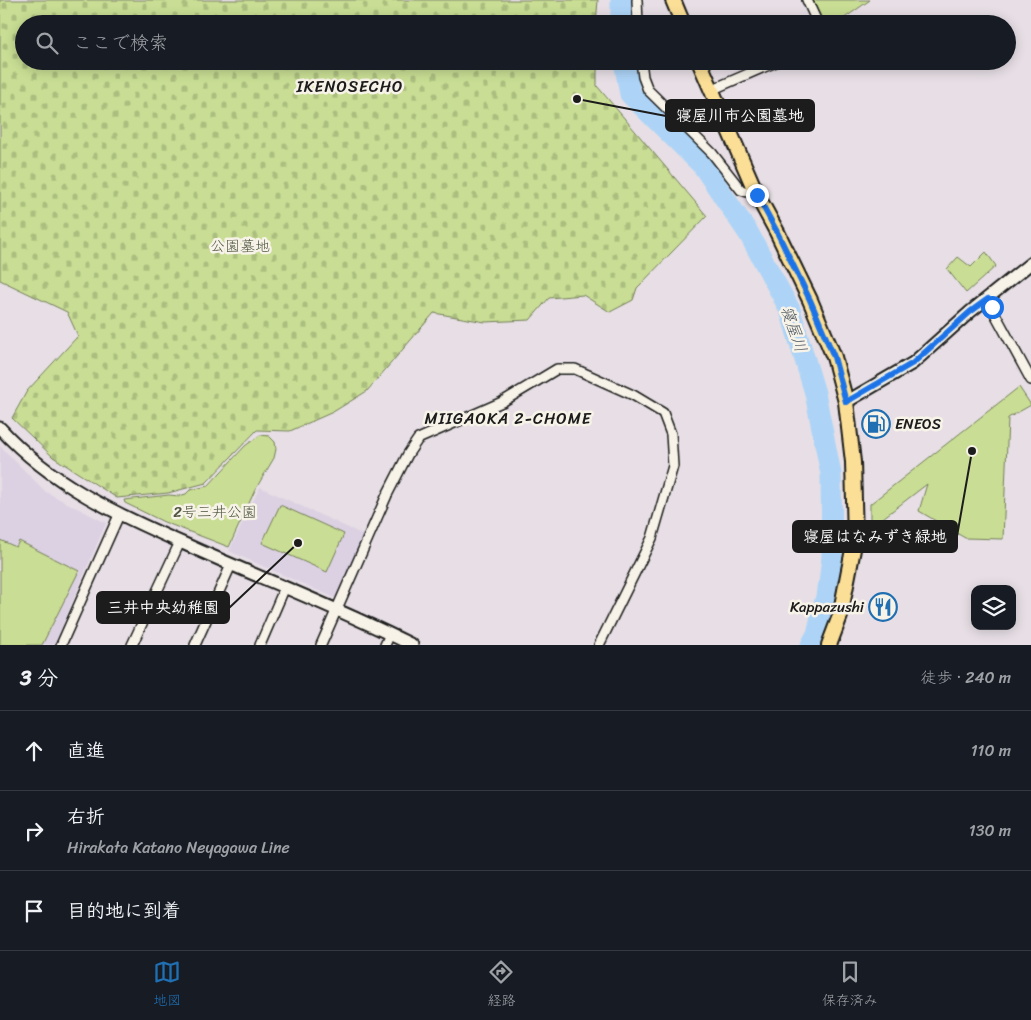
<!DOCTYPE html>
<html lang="ja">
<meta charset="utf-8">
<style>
:root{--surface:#171b24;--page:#242831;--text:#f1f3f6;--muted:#9ea1a6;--line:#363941;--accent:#1f6fb2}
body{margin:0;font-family:Sriracha,"Klee One",sans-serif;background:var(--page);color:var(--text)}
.controls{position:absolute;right:15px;bottom:15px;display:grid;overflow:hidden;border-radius:10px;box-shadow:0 2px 12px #0003}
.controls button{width:45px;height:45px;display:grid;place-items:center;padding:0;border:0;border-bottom:1px solid var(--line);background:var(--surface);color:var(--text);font:25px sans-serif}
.stop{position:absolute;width:15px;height:15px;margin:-11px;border:4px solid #1a73e8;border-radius:50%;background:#fff}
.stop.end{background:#1a73e8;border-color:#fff;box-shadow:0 1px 5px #0008}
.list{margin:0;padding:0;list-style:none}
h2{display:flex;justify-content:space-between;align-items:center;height:65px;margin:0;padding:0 20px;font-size:21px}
h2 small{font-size:16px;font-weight:400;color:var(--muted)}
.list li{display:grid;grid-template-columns:32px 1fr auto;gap:15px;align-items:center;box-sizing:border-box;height:80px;padding:0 20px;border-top:1px solid var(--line)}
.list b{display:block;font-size:19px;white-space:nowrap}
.list p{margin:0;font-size:16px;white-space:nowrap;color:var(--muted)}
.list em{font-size:16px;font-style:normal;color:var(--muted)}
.icon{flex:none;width:28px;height:28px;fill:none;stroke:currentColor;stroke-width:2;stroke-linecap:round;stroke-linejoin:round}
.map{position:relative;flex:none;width:1031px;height:645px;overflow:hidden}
.search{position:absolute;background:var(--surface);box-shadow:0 2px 12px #0003;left:15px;right:15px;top:15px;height:55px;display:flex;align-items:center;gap:12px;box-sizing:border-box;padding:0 18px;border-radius:28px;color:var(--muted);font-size:19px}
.sheet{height:305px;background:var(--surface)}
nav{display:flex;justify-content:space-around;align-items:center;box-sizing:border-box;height:70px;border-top:1px solid var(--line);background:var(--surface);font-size:14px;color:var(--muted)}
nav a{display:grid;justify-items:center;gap:2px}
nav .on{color:var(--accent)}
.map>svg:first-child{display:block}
.built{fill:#dcd1e3}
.green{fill:#c9de94;stroke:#727d58}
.cemetery{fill:url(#cemetery-stones);stroke:#727d58}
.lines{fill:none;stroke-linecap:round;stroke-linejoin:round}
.river{stroke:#add4f7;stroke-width:21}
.minor-casing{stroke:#1c1c1c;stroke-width:12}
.tertiary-casing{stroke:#1c1c1c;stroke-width:15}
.primary-casing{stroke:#1c1c1c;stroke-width:18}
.minor{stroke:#f7f3e8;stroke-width:9}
.tertiary{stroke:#f7f3e8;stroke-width:11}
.primary{stroke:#fbdf96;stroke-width:14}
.route{stroke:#1a73e8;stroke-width:6}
.labels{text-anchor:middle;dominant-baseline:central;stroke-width:5;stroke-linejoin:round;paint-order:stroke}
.park-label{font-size:15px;fill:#505640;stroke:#f7f3e8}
.poi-label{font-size:15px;fill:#1c1c1c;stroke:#f7f3e8;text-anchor:start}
.neighbourhood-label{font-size:16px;letter-spacing:1px;fill:#1c1c1c;stroke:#f7f3e8}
.water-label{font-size:16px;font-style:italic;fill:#48535e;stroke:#f7f3e8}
.leader{fill:none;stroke:#1c1c1c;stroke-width:2}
.callout-dot{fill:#1c1c1c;stroke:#f7f3e8;stroke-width:2}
.callout{fill:#1c1c1c;stroke:#1c1c1c;stroke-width:2}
.callout-label{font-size:16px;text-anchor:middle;font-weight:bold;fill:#fff}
</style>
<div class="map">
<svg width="1031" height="645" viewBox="0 0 1031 645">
<defs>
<pattern id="cemetery-stones" width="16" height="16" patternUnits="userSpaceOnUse" patternTransform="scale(1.25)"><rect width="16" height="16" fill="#c9de94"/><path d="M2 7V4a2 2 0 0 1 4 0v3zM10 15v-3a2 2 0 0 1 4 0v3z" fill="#acbe7f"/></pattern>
</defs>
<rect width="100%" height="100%" fill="#e7dfe5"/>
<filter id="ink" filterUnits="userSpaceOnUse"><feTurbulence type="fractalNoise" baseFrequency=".02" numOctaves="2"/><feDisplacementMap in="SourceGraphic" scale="10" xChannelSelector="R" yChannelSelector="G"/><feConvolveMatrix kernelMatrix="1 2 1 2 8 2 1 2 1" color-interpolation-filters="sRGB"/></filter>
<g filter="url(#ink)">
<g class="built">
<polygon points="0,446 46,492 106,523 54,645 0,645"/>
<polygon points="260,487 366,536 337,599 229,551"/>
</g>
<g class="green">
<polygon points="813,0 870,0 836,24 824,24"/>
<polygon points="986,252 996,266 966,293 947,269 958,257 971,267"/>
<polygon points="1019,387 1031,405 1008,418 1003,539 965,538 919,511 927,484 870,528 870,504"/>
<polygon points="260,435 269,436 275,442 276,449 274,458 255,490 229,547 164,522 125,503 124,500 169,495 179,496 186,494 190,490 208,486 245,446"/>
<polygon points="280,505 344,534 327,572 262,543"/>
<polygon points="0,540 16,547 19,541 79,571 42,645 0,645"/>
</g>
<polygon class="cemetery" points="0,0 598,0 596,24 24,24 24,61 597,61 597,86 707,216 637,288 633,300 610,312 583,295 549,298 530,320 485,322 434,313 367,391 333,412 290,431 257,430 206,483 168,493 117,498 53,457 12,418 27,391 78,336 67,312 0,280"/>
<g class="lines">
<g class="river">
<polyline points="621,0 621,24"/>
<polyline points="624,61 630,94 703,166 749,234 790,310 815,393 831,474 832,556 829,584 817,634 811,645"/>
</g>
<defs>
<g id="minor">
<polyline points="637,0 638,24"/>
<polyline points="807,0 818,24"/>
<polyline points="641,61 643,77 648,90 712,153 741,190 757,195"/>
<polyline points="711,90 778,61"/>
<polyline points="987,299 1031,380"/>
<polyline points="61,645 119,515"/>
<polyline points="132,645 180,542"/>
<polyline points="195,645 231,565"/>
<polyline points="260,645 285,587"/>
<polyline points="321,645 387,495 408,454 418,439 502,402 557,369 575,369 633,395 663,413 671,434 673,466 652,538 599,645"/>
<polyline points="385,645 390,634"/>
</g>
<g id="tertiary">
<polyline points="846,402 913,363 970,312 1031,263"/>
<path d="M0,428C52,485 118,515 187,545C262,579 339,608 412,645"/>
</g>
<g id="primary">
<polyline points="673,0 683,24"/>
<polyline points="699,61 757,195 777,232 810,300 834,357 846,402 853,462 855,539 840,616 829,645"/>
</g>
</defs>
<use href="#minor" class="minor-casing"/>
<use href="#tertiary" class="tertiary-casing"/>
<use href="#primary" class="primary-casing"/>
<use href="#minor" class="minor"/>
<use href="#tertiary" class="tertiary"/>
<use href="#primary" class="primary"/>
</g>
</g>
<g class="lines" filter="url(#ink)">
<polyline class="route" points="757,195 777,232 810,300 834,357 846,402 913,363 970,312 988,299 992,307"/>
</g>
<defs>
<symbol id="fuel-ring" viewBox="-11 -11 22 22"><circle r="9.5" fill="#f7f3e8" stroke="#1f6fb2" stroke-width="1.5"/><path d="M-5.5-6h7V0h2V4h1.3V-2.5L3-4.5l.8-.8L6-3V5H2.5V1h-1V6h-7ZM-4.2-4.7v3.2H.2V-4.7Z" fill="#1f6fb2"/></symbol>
<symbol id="restaurant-ring" viewBox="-11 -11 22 22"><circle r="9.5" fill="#f7f3e8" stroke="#1f6fb2" stroke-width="1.5"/><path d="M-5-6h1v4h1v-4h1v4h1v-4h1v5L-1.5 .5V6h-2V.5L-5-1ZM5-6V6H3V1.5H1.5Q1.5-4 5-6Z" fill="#1f6fb2"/></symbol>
</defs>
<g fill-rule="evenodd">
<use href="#fuel-ring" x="860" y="408" width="32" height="32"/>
<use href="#restaurant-ring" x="867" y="591" width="32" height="32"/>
</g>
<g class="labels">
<g class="park-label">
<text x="240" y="246">公園墓地</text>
<text x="215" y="512">2号三井公園</text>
</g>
<g class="poi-label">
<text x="895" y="424">ENEOS</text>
<text x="864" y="607" text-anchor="end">Kappazushi</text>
</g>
<g class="neighbourhood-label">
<text x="350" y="86">IKENOSECHO</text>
<text x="508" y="418">MIIGAOKA 2-CHOME</text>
</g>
<g class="water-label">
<text transform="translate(794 329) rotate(71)">寝屋川</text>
</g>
</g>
<path class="leader" d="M577 99L666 116M972 451L957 536M298 543L229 608"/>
<g class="callout-dot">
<circle cx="577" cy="99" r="5"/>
<circle cx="972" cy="451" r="5"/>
<circle cx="298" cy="543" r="5"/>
</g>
<g class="callout">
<rect x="666" y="100" width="148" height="31" rx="5"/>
<rect x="793" y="521" width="164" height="31" rx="5"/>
<rect x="97" y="592" width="132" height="31" rx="5"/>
</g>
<g class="callout-label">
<text x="740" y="121">寝屋川市公園墓地</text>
<text x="875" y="542">寝屋はなみずき緑地</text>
<text x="163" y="613">三井中央幼稚園</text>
</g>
</svg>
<div class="controls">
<button><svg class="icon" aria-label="layers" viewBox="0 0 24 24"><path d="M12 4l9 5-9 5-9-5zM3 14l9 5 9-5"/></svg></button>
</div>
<div class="stop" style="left:992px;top:307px"></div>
<div class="stop end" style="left:757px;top:195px"></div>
<div class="search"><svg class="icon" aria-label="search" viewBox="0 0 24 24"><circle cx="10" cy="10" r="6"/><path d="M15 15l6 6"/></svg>ここで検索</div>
</div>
<section class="sheet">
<h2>3 分<small>徒歩 · 240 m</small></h2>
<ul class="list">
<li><svg class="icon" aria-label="ahead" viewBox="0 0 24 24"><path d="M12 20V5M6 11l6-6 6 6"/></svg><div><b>直進</b></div><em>110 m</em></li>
<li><svg class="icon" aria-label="right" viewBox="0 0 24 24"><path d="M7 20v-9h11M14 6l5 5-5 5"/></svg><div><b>右折</b><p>Hirakata Katano Neyagawa Line</p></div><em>130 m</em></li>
<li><svg class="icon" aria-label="arrive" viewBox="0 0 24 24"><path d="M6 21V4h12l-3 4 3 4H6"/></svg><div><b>目的地に到着</b></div></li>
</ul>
</section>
<nav>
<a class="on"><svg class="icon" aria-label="map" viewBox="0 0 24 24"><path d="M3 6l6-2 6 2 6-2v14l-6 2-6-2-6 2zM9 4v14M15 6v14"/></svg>地図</a>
<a><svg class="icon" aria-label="directions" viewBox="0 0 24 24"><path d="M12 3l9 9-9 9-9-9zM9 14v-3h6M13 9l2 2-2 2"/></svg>経路</a>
<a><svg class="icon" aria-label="saved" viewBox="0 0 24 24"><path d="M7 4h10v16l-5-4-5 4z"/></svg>保存済み</a>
</nav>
